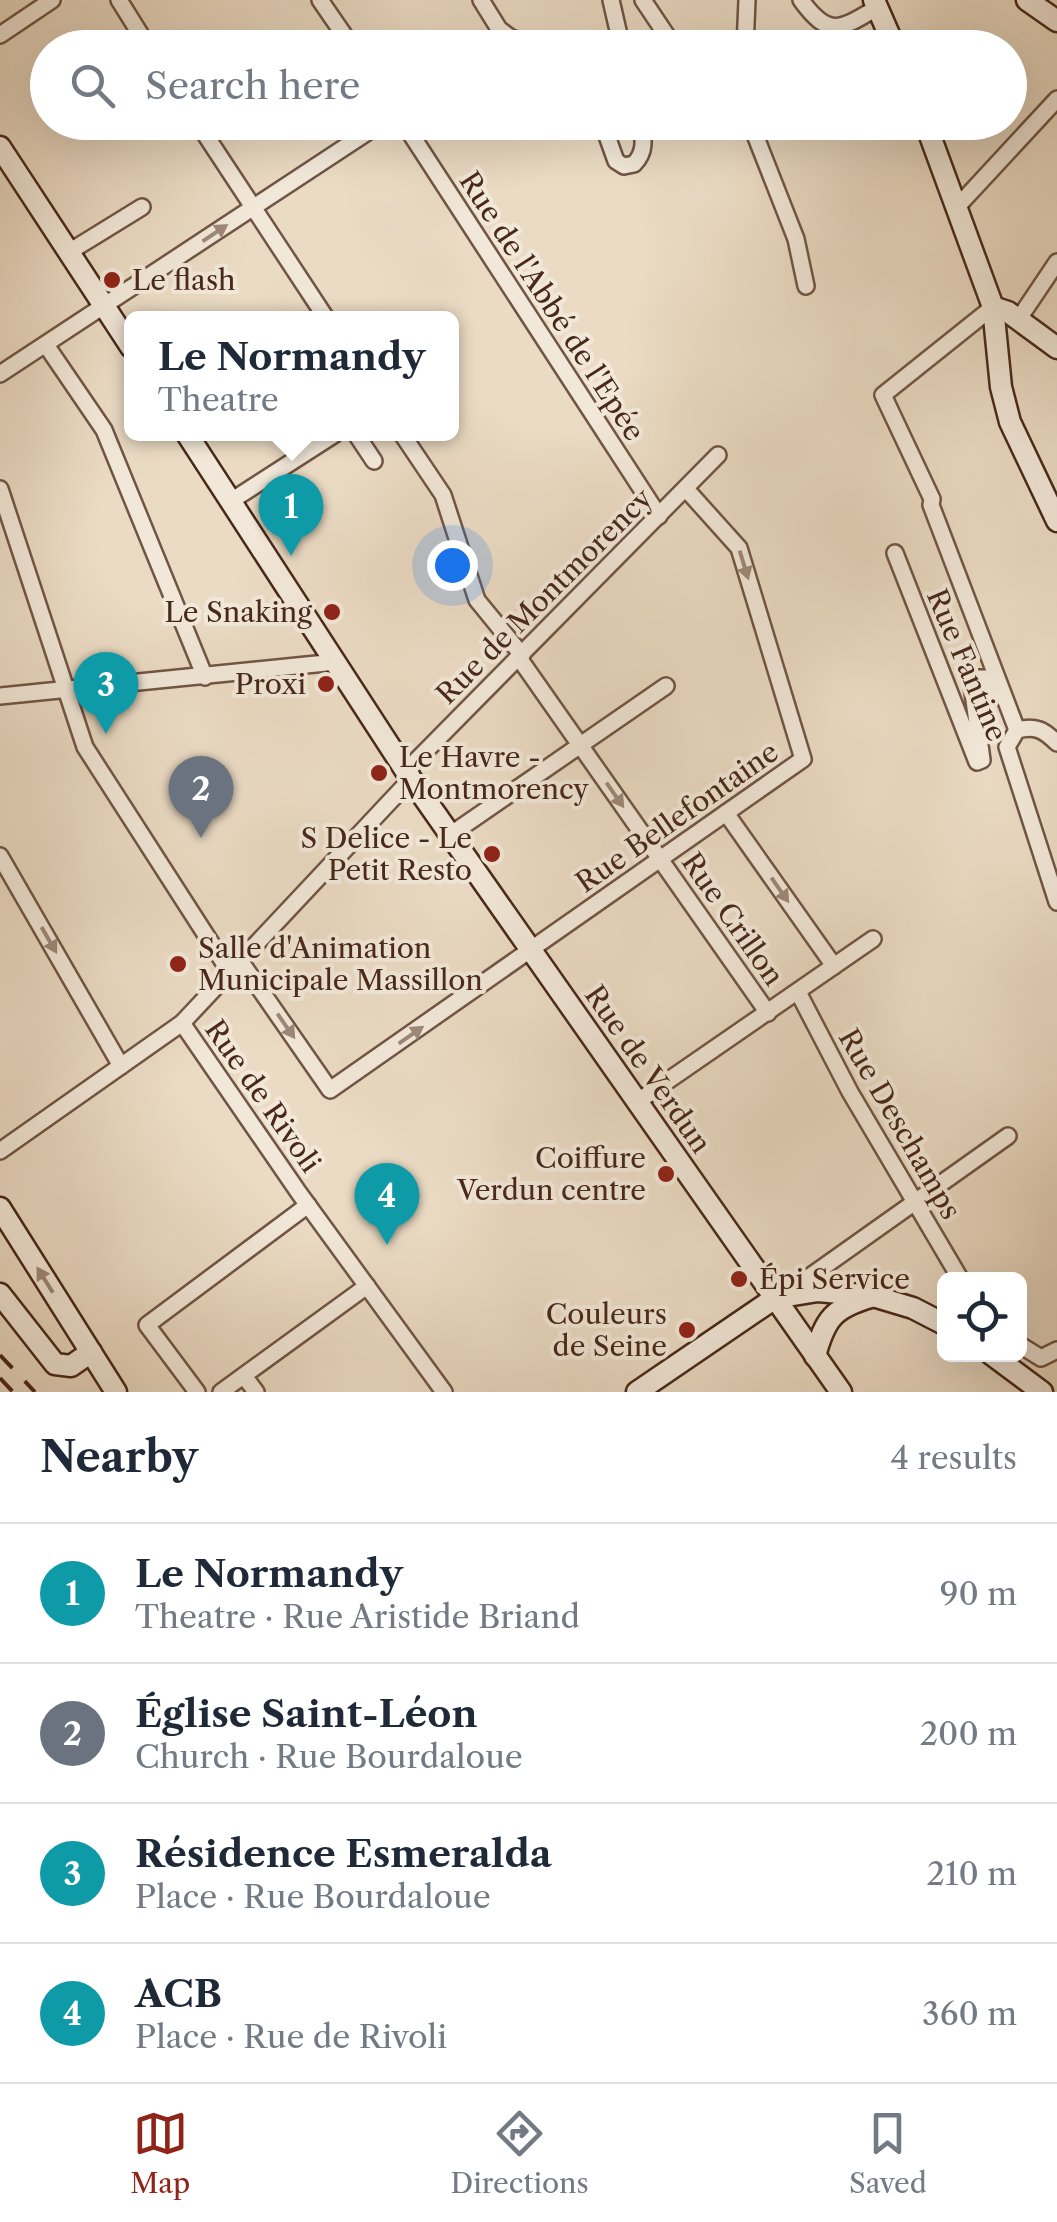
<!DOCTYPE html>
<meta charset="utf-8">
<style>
:root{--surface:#fff;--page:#f2f2f3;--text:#1f2937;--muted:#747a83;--line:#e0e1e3;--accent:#8f2418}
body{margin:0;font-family:"Libre Caslon Text",serif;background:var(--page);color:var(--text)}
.controls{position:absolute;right:30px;bottom:30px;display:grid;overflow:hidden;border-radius:15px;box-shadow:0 10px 40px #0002}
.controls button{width:90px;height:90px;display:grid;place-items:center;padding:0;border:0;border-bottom:2px solid var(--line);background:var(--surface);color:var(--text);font:50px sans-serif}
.you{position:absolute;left:452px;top:565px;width:35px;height:35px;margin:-25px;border:8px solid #fff;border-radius:50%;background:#1a73e8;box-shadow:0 0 0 15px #1a73e833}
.badge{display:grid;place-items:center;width:65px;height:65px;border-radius:50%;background:var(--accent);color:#fff;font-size:32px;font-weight:700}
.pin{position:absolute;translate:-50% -82px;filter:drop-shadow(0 2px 5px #0008)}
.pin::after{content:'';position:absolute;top:52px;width:35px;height:30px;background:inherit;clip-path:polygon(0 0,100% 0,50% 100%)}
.popup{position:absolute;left:124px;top:311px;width:335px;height:130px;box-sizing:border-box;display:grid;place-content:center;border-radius:15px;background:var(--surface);filter:drop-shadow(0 2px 8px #0005);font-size:32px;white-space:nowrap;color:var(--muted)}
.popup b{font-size:38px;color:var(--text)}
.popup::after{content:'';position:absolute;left:50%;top:100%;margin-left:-20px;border:20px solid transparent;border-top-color:var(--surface)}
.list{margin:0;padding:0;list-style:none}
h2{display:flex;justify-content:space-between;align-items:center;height:130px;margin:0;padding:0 40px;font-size:42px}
h2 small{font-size:32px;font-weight:400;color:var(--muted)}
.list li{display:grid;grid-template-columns:65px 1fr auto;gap:30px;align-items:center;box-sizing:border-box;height:140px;padding:0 40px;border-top:2px solid var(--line)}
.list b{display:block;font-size:38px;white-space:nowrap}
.list p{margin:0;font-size:32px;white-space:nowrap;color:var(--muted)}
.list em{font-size:32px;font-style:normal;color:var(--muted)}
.icon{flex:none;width:55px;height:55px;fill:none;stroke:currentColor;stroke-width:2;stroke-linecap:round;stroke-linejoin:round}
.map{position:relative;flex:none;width:1057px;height:1392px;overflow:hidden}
.search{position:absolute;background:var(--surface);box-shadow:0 10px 40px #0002;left:30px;right:30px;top:30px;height:110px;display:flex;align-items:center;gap:25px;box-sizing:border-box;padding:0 35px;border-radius:55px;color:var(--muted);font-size:38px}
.sheet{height:690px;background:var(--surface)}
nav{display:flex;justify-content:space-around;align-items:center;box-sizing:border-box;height:140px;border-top:2px solid var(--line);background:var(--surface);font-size:28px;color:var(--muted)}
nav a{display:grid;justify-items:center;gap:5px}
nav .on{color:var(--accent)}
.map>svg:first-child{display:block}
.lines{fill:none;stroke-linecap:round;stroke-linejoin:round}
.street-casing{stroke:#715544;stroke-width:20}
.secondary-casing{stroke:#482819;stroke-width:25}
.street{stroke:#f2e8d9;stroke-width:15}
.secondary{stroke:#f2e8d9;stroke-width:20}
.rail{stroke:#482819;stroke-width:4;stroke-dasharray:18 18;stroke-linecap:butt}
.oneway{fill:#9d8879}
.poi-dot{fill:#8f2418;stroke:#f2e8d9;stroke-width:4}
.labels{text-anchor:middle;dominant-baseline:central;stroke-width:8;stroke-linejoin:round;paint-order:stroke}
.poi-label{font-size:28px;fill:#482819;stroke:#f2e8d9;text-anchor:end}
.street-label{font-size:28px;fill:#482819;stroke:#f2e8d9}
</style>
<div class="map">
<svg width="1057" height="1392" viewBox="0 0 1057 1392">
<rect width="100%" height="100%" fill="#ebdbc4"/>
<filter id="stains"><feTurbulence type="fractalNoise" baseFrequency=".002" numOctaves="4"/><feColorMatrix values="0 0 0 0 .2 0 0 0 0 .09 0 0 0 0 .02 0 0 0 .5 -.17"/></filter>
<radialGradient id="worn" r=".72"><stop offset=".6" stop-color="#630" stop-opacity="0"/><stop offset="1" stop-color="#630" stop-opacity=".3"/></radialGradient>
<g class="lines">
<defs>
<g id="street">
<polyline points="119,0 149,48"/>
<polyline points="320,0 353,48"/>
<polyline points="481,0 499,29 511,38"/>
<polyline points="611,0 622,48"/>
<polyline points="643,0 675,48"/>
<path d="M801,0C829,39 841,29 878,7"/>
<polyline points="0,35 52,0"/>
<polyline points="496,48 511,38 540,48"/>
<polyline points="745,48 747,0"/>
<polyline points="197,122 326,318"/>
<polyline points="403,122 659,516"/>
<path d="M602,122L616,161L624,166L634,164C646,152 644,138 640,122"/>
<polyline points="750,122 796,239 806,286"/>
<polyline points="957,207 1057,99"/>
<polyline points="69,252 142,207"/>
<polyline points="993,307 883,395 932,499 931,505 1017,730"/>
<polyline points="1018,320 1057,262"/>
<polyline points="46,345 104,430 205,677"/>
<polyline points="0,374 383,122"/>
<polyline points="356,434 374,461"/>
<polyline points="402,434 443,495 477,600 522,655"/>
<polyline points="0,489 85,747 231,974"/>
<polyline points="231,501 335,434"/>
<polyline points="895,553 977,762 982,760 972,685 978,678 987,678 996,693"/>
<polyline points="519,658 768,1013"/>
<polyline points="0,696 336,662"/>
<path d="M1057,743C1044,730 1035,725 1017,730L1007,747L1057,902"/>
<polyline points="406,771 718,455"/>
<polyline points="726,813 834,966"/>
<polyline points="450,835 666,686"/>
<polyline points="0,856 121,1066"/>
<polyline points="241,962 330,1090 803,759 739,548 686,489"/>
<polyline points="798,992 850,1092 961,1280"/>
<polyline points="182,1023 299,1193 444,1392"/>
<polyline points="637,1102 873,939"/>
<polyline points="0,1151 182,1023 411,779"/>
<polyline points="800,1294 805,1280 1008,1136"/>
<polyline points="1020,1345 1041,1358 1057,1350"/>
<polyline points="244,1376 256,1392"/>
<polyline points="197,1392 147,1325 308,1205"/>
<polyline points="221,1392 367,1286"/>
</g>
<g id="secondary">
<polyline points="874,0 895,48"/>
<polyline points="1027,0 1057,21"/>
<polyline points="925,122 993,307 1001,387 1010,422 1057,521"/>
<polyline points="0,147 131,347"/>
<polyline points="993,307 1008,312 1057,348"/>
<polyline points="187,434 411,779 841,1392"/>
<polyline points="0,1208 116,1392"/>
<polyline points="0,1294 55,1364 71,1366 91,1352"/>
<polyline points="991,1354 1042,1392"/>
<path d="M815,1356C825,1319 833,1308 871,1297"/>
<polyline points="637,1392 775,1298 818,1291 873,1296 913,1308 944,1324"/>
</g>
</defs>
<use href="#street" class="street-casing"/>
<use href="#secondary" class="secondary-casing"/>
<use href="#street" class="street"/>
<use href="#secondary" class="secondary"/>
<g class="rail">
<polyline points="0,1355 35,1392"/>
<polyline points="0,1378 13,1392"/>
</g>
</g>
<defs><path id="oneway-solid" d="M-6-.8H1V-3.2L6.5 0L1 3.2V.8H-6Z" transform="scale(2.5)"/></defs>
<g class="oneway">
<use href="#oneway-solid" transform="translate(215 233) rotate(-34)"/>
<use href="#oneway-solid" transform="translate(744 565) rotate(73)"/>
<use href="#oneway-solid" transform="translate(615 795) rotate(55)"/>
<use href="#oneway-solid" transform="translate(780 890) rotate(55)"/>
<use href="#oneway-solid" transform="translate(49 940) rotate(60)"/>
<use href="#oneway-solid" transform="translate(286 1026) rotate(55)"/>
<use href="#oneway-solid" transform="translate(411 1035) rotate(-35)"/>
<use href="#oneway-solid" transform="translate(45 1280) rotate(-122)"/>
</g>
<g class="poi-dot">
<circle cx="112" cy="280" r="10"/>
<circle cx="332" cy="612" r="10"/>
<circle cx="326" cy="684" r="10"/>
<circle cx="379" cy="773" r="10"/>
<circle cx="492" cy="854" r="10"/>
<circle cx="178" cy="964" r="10"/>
<circle cx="666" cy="1174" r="10"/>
<circle cx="739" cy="1279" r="10"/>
<circle cx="687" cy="1330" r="10"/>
</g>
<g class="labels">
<g class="poi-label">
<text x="132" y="280" text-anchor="start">Le flash</text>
<text x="312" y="612">Le Snaking</text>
<text x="306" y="684">Proxi</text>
<text x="399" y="757" text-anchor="start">Le Havre -<tspan x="399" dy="32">Montmorency</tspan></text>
<text x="472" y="838">S Delice - Le<tspan x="472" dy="32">Petit Resto</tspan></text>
<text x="198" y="948" text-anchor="start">Salle d'Animation<tspan x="198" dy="32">Municipale Massillon</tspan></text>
<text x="646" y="1158">Coiffure<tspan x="646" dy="32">Verdun centre</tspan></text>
<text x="759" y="1279" text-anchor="start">Épi Service</text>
<text x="667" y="1314">Couleurs<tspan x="667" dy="32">de Seine</tspan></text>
</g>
<g class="street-label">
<text transform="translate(552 306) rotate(57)">Rue de l'Abbé de l'Epée</text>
<text transform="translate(544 596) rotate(-45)">Rue de Montmorency</text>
<text transform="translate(967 665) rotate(67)">Rue Fantine</text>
<text transform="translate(677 817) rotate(-35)">Rue Bellefontaine</text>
<text transform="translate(733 919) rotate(55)">Rue Crillon</text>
<text transform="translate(648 1069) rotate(55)">Rue de Verdun</text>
<text transform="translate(263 1096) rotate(55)">Rue de Rivoli</text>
<text transform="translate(900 1124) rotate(60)">Rue Deschamps</text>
</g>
</g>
<rect width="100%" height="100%" filter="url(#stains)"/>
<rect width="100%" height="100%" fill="url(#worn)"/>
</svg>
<div class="controls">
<button><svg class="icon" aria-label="locate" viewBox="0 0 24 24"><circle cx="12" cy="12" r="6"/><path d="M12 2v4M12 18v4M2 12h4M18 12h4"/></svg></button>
</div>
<div class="you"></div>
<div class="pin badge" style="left:291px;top:556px;background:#0f9aa8">1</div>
<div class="popup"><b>Le Normandy</b>Theatre</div>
<div class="pin badge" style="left:201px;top:838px;background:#6b7280">2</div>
<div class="pin badge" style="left:106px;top:734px;background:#0f9aa8">3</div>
<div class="pin badge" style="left:387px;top:1245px;background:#0f9aa8">4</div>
<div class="search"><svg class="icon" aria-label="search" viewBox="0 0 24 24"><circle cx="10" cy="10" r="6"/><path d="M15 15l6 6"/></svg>Search here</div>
</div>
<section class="sheet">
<h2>Nearby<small>4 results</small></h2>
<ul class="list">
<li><span class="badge" style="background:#0f9aa8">1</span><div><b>Le Normandy</b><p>Theatre · Rue Aristide Briand</p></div><em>90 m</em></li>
<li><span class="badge" style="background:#6b7280">2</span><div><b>Église Saint-Léon</b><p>Church · Rue Bourdaloue</p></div><em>200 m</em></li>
<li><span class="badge" style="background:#0f9aa8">3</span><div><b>Résidence Esmeralda</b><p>Place · Rue Bourdaloue</p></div><em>210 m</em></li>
<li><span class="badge" style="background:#0f9aa8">4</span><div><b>ACB</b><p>Place · Rue de Rivoli</p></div><em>360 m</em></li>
</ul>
</section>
<nav>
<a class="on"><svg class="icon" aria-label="map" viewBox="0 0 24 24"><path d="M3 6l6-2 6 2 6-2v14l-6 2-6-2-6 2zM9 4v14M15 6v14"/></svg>Map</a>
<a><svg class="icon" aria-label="directions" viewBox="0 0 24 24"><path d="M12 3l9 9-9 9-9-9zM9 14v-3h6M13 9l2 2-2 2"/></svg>Directions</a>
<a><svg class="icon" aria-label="saved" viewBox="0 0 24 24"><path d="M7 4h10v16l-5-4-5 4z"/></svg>Saved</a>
</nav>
